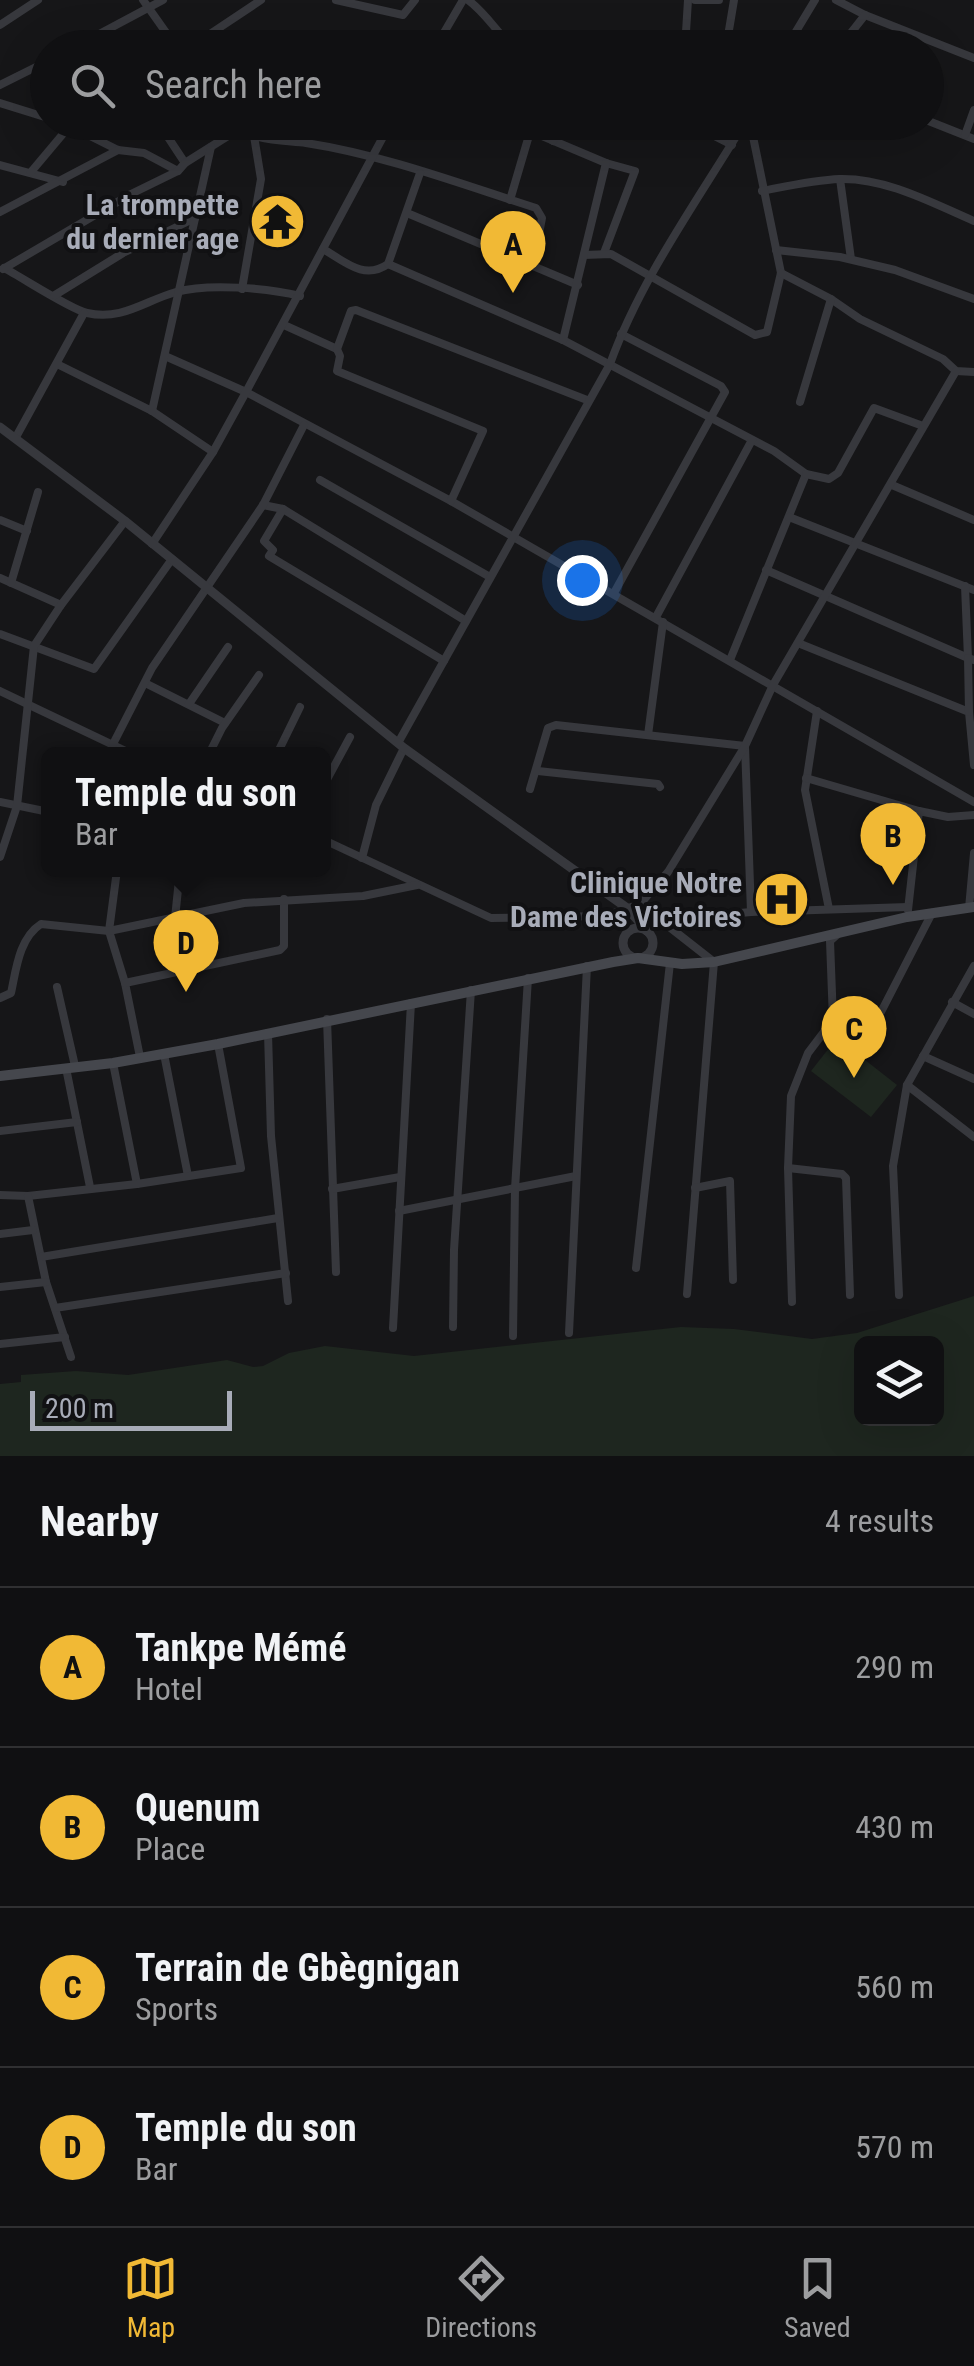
<!DOCTYPE html>
<meta charset="utf-8">
<style>
:root{--surface:#101012;--page:#19191b;--text:#f1f3f6;--muted:#9c9d9f;--line:#303032;--accent:#f1b935}
body{margin:0;font-family:"Roboto Condensed",sans-serif;background:var(--page);color:var(--text)}
.controls{position:absolute;right:30px;bottom:30px;display:grid;overflow:hidden;border-radius:15px;box-shadow:0 10px 40px #0002}
.controls button{width:90px;height:90px;display:grid;place-items:center;padding:0;border:0;border-bottom:2px solid var(--line);background:var(--surface);color:var(--text);font:50px sans-serif}
.scale{position:absolute;left:30px;bottom:25px;width:202px;box-sizing:border-box;padding-left:10px;border:5px solid #a8acb8;border-top:0;font-size:28px;line-height:35px;white-space:nowrap;color:#a8acb8;-webkit-text-stroke:8px #111113;paint-order:stroke}
.you{position:absolute;left:582px;top:580px;width:35px;height:35px;margin:-25px;border:8px solid #fff;border-radius:50%;background:#1a73e8;box-shadow:0 0 0 15px #1a73e833}
.badge{display:grid;place-items:center;width:65px;height:65px;border-radius:50%;background:var(--accent);color:#111;font-size:32px;font-weight:700}
.pin{position:absolute;translate:-50% -82px;filter:drop-shadow(0 2px 5px #0008)}
.pin::after{content:'';position:absolute;top:52px;width:35px;height:30px;background:inherit;clip-path:polygon(0 0,100% 0,50% 100%)}
.popup{position:absolute;left:41px;top:747px;width:290px;height:130px;box-sizing:border-box;display:grid;place-content:center;border-radius:15px;background:var(--surface);filter:drop-shadow(0 2px 8px #0005);font-size:32px;white-space:nowrap;color:var(--muted)}
.popup b{font-size:38px;color:var(--text)}
.popup::after{content:'';position:absolute;left:50%;top:100%;margin-left:-20px;border:20px solid transparent;border-top-color:var(--surface)}
.list{margin:0;padding:0;list-style:none}
h2{display:flex;justify-content:space-between;align-items:center;height:130px;margin:0;padding:0 40px;font-size:42px}
h2 small{font-size:32px;font-weight:400;color:var(--muted)}
.list li{display:grid;grid-template-columns:65px 1fr auto;gap:30px;align-items:center;box-sizing:border-box;height:160px;padding:0 40px;border-top:2px solid var(--line)}
.list b{display:block;font-size:38px;white-space:nowrap}
.list p{margin:0;font-size:32px;white-space:nowrap;color:var(--muted)}
.list em{font-size:32px;font-style:normal;color:var(--muted)}
.icon{flex:none;width:55px;height:55px;fill:none;stroke:currentColor;stroke-width:2;stroke-linecap:round;stroke-linejoin:round}
.map{position:relative;flex:none;width:974px;height:1456px;overflow:hidden}
.search{position:absolute;background:var(--surface);box-shadow:0 10px 40px #0002;left:30px;right:30px;top:30px;height:110px;display:flex;align-items:center;gap:25px;box-sizing:border-box;padding:0 35px;border-radius:55px;color:var(--muted);font-size:38px}
.sheet{height:770px;background:var(--surface)}
nav{display:flex;justify-content:space-around;align-items:center;box-sizing:border-box;height:140px;border-top:2px solid var(--line);background:var(--surface);font-size:28px;color:var(--muted)}
nav a{display:grid;justify-items:center;gap:5px}
nav .on{color:var(--accent)}
.map>svg:first-child{display:block}
.green{fill:#1e261f;fill-rule:evenodd}
.lines{fill:none;stroke-linecap:round;stroke-linejoin:round}
.minor{stroke:#37383d;stroke-width:8}
.tertiary{stroke:#37383d;stroke-width:9}
.secondary{stroke:#45474d;stroke-width:10}
.labels{text-anchor:middle;dominant-baseline:central;stroke-width:8;stroke-linejoin:round;paint-order:stroke}
.poi-label{font-size:30px;font-weight:bold;fill:#a8acb8;stroke:#111113;text-anchor:end}
</style>
<div class="map">
<svg width="974" height="1456" viewBox="0 0 974 1456">
<rect width="100%" height="100%" fill="#161618"/>
<g class="green">
<polygon points="837,1038 897,1085 871,1117 811,1071"/>
<path d="M974,1296V1456H0V1384L21,1382V1375L76,1371L128,1375L227,1360L253,1367L263,1366L289,1353L325,1346L414,1356L681,1327L734,1329L812,1339L857,1333ZM862,1344H936V1418H862Z"/>
</g>
<g class="lines">
<g class="minor">
<polyline points="143,0 177,48"/>
<polyline points="336,0 403,15 415,0"/>
<path d="M468,0C486,13 497,33 514,48"/>
<polyline points="695,0 719,0"/>
<polyline points="836,0 865,15 974,58"/>
<polyline points="0,25 38,0"/>
<polyline points="73,48 163,0"/>
<polyline points="189,48 261,0"/>
<path d="M289,48C310,34 325,40 348,48"/>
<polyline points="435,48 463,0"/>
<polyline points="685,48 688,0"/>
<polyline points="726,48 734,0"/>
<polyline points="786,48 815,0"/>
<polyline points="839,48 865,15"/>
<polyline points="0,85 48,61"/>
<polyline points="0,103 48,118"/>
<polyline points="926,120 974,139"/>
<polyline points="62,122 118,150 144,153 178,171"/>
<polyline points="158,122 185,163"/>
<path d="M234,122C248,142 284,140 306,143C384,155 461,184 536,208L542,218L533,265"/>
<polyline points="509,122 606,163 635,171 604,253"/>
<polyline points="687,122 732,145"/>
<polyline points="965,135 974,110"/>
<polyline points="553,141 561,122"/>
<polyline points="0,165 63,182"/>
<polyline points="31,172 73,122"/>
<polyline points="840,179 851,259"/>
<path d="M762,191C788,186 814,180 840,179C887,178 932,203 974,221"/>
<polyline points="510,200 530,132"/>
<polyline points="0,212 118,150"/>
<polyline points="407,213 578,285"/>
<path d="M323,249C344,261 364,281 388,264L420,173"/>
<polyline points="776,250 840,257 895,270 974,299"/>
<polyline points="584,255 611,254 755,335 767,332 781,273 750,122"/>
<polyline points="388,264 563,340 774,451 806,474 730,660"/>
<path d="M4,268C23,278 70,309 87,313C122,321 144,301 176,292C208,283 268,288 300,296"/>
<polyline points="3,269 131,194 178,171 185,163 239,129"/>
<polyline points="781,273 831,299 860,319 943,359 956,371 974,372"/>
<polyline points="242,289 261,179 254,136"/>
<polyline points="55,295 123,253 195,218"/>
<polyline points="284,325 337,349"/>
<polyline points="563,340 606,163"/>
<polyline points="165,356 246,392 451,501 974,802"/>
<polyline points="57,364 152,411 213,452"/>
<polyline points="800,402 831,299"/>
<polyline points="152,411 211,147"/>
<polyline points="16,437 84,313"/>
<polyline points="806,474 829,479 838,473 874,408 923,426"/>
<polyline points="320,480 490,577"/>
<polyline points="892,485 974,520"/>
<polyline points="451,501 483,431 337,371 340,356 337,349 351,311 356,310 587,400"/>
<polyline points="263,505 283,509 466,621"/>
<polyline points="283,509 264,541 273,550 269,556 444,661"/>
<polyline points="789,517 974,590"/>
<polyline points="0,520 27,531"/>
<polyline points="152,544 213,452 246,392 391,122"/>
<polyline points="766,570 968,658 965,586"/>
<polyline points="0,578 61,605"/>
<polyline points="11,583 38,492"/>
<polyline points="614,593 725,392 721,386 621,334"/>
<polyline points="656,617 752,440"/>
<polyline points="0,634 94,669 172,559"/>
<polyline points="798,643 969,712 974,765"/>
<polyline points="145,683 225,723"/>
<polyline points="0,691 132,754"/>
<polyline points="189,704 228,647"/>
<polyline points="817,711 805,790 829,909"/>
<polyline points="969,712 968,658 974,660"/>
<polyline points="648,735 663,622"/>
<path d="M398,743L610,364C641,278 698,200 745,122"/>
<polyline points="113,744 152,668 263,505 304,425"/>
<polyline points="209,754 222,728 259,675"/>
<polyline points="277,754 300,707"/>
<polyline points="538,771 658,784 660,787"/>
<polyline points="806,778 919,811"/>
<polyline points="324,785 350,737"/>
<polyline points="530,789 548,728 556,725 745,746 751,912"/>
<polyline points="0,802 49,812"/>
<polyline points="324,840 491,918 605,916 640,904 668,872 745,746 773,685 956,371"/>
<polyline points="0,857 17,806 34,646 61,605 125,521"/>
<polyline points="362,858 376,805 404,748"/>
<polyline points="117,870 109,931 125,983 140,1057"/>
<polyline points="640,904 714,962 687,1294"/>
<polyline points="969,908 974,853"/>
<polyline points="908,910 919,811 948,817 974,815"/>
<polyline points="175,918 180,870"/>
<polyline points="663,920 751,912 908,907"/>
<polyline points="125,983 280,950 284,946 284,899"/>
<polyline points="57,987 75,1066"/>
<path d="M0,998L11,993C16,970 19,938 41,924L109,931L244,903L363,896L417,885"/>
<polyline points="952,1002 974,1014"/>
<polyline points="881,1012 932,913"/>
<polyline points="327,1019 336,1272"/>
<polyline points="268,1033 271,1136 288,1301"/>
<polyline points="164,1054 188,1176"/>
<polyline points="923,1056 974,1079"/>
<polyline points="113,1063 137,1184"/>
<polyline points="66,1068 90,1187"/>
<polyline points="907,1085 974,1137"/>
<polyline points="0,1131 77,1122"/>
<polyline points="788,1168 842,1174 846,1178 850,1295"/>
<polyline points="695,1188 730,1181 733,1280"/>
<polyline points="332,1189 400,1177"/>
<polyline points="0,1195 28,1196 137,1184 241,1168 218,1044"/>
<polyline points="28,1196 46,1282 71,1357"/>
<polyline points="399,1211 576,1176"/>
<polyline points="0,1234 33,1230"/>
<polyline points="41,1257 278,1218"/>
<polyline points="636,1268 670,963"/>
<polyline points="0,1287 46,1282"/>
<polyline points="899,1295 893,1166 907,1085 974,966"/>
<polyline points="792,1302 788,1168 791,1096 808,1053 833,1020 830,941 838,934"/>
<polyline points="55,1308 286,1273"/>
<polyline points="453,1327 454,1250 471,990"/>
<polyline points="393,1328 411,1003"/>
<polyline points="569,1333 587,966"/>
<polyline points="513,1336 515,1189 528,978"/>
<polyline points="0,1344 65,1337"/>
</g>
<g class="tertiary">
<polyline points="0,427 125,521 404,748 627,908 648,932"/>
<circle cx="638" cy="943" r="15"/>
</g>
<polyline class="secondary" points="0,1076 113,1063 218,1044 613,962 638,958 682,964 714,962 907,917 974,907"/>
</g>
<defs>
<symbol id="temple-disc" viewBox="-11 -11 22 22"><circle r="9.5" fill="#f1b935" stroke="#111113"/><path d="M0-6L5-2H3V0L6.5 2.5H4V6H1.5V3h-3V6H-4V2.5H-6.5L-3 0V-2H-5Z" fill="#111"/></symbol>
<symbol id="hospital-disc" viewBox="-11 -11 22 22"><circle r="9.5" fill="#f1b935" stroke="#111113"/><path d="M-5-5h3v3.5h4V-5h3V5h-3V1.5h-4V5h-3Z" fill="#111"/></symbol>
</defs>
<g fill-rule="evenodd">
<use href="#temple-disc" x="246" y="190" width="63" height="63"/>
<use href="#hospital-disc" x="750" y="868" width="63" height="63"/>
</g>
<g class="labels">
<g class="poi-label">
<text x="239" y="204">La trompette<tspan x="239" dy="34">du dernier age</tspan></text>
<text x="742" y="882">Clinique Notre<tspan x="742" dy="34">Dame des Victoires</tspan></text>
</g>
</g>
</svg>
<div class="controls">
<button><svg class="icon" aria-label="layers" viewBox="0 0 24 24"><path d="M12 4l9 5-9 5-9-5zM3 14l9 5 9-5"/></svg></button>
</div>
<div class="scale">200 m</div>
<div class="you"></div>
<div class="pin badge" style="left:513px;top:293px">A</div>
<div class="pin badge" style="left:893px;top:885px">B</div>
<div class="pin badge" style="left:854px;top:1078px">C</div>
<div class="pin badge" style="left:186px;top:992px">D</div>
<div class="popup"><b>Temple du son</b>Bar</div>
<div class="search"><svg class="icon" aria-label="search" viewBox="0 0 24 24"><circle cx="10" cy="10" r="6"/><path d="M15 15l6 6"/></svg>Search here</div>
</div>
<section class="sheet">
<h2>Nearby<small>4 results</small></h2>
<ul class="list">
<li><span class="badge">A</span><div><b>Tankpe Mémé</b><p>Hotel</p></div><em>290 m</em></li>
<li><span class="badge">B</span><div><b>Quenum</b><p>Place</p></div><em>430 m</em></li>
<li><span class="badge">C</span><div><b>Terrain de Gbègnigan</b><p>Sports</p></div><em>560 m</em></li>
<li><span class="badge">D</span><div><b>Temple du son</b><p>Bar</p></div><em>570 m</em></li>
</ul>
</section>
<nav>
<a class="on"><svg class="icon" aria-label="map" viewBox="0 0 24 24"><path d="M3 6l6-2 6 2 6-2v14l-6 2-6-2-6 2zM9 4v14M15 6v14"/></svg>Map</a>
<a><svg class="icon" aria-label="directions" viewBox="0 0 24 24"><path d="M12 3l9 9-9 9-9-9zM9 14v-3h6M13 9l2 2-2 2"/></svg>Directions</a>
<a><svg class="icon" aria-label="saved" viewBox="0 0 24 24"><path d="M7 4h10v16l-5-4-5 4z"/></svg>Saved</a>
</nav>
